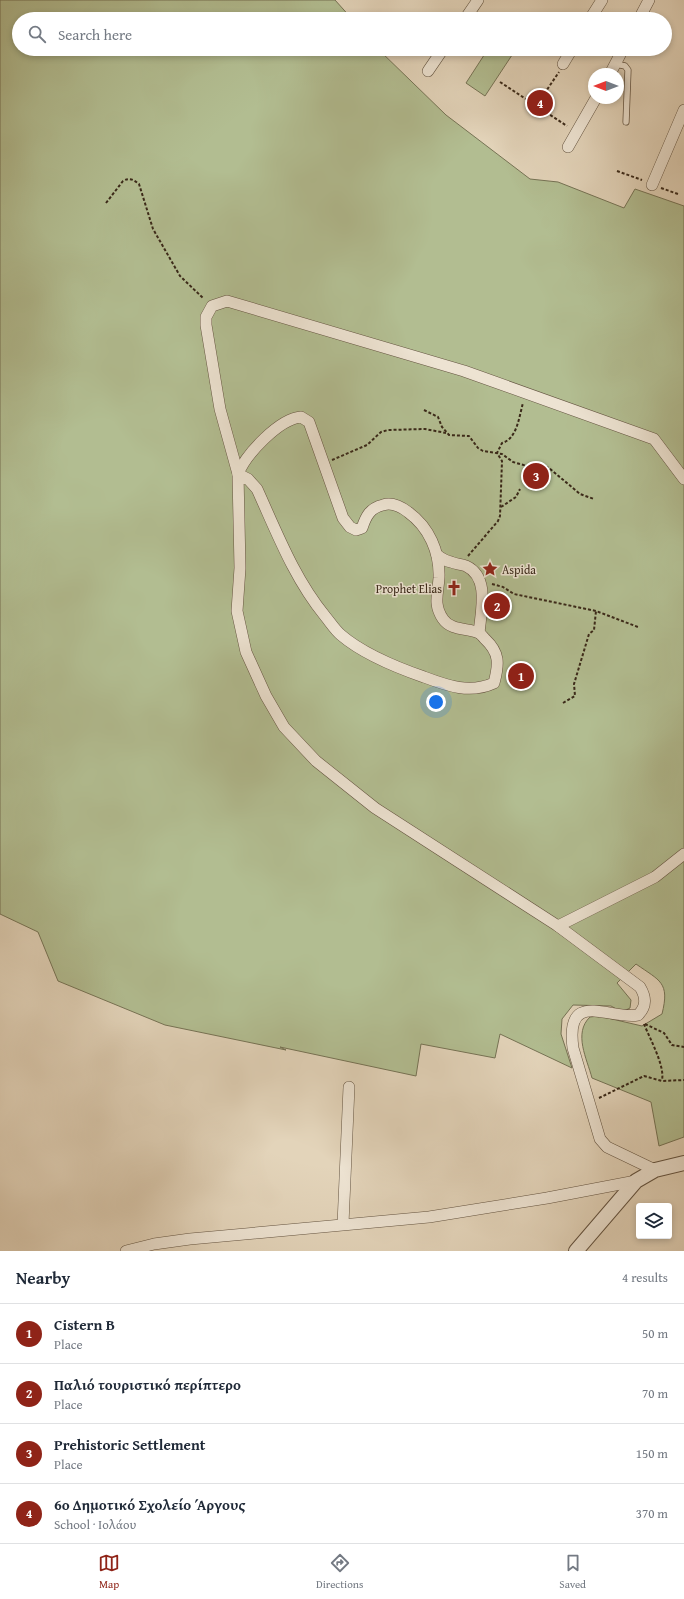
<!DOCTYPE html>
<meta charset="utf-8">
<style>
:root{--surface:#fff;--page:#f6f6f7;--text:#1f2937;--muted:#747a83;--line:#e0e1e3;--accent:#8f2418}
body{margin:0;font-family:"Gentium Book Plus",serif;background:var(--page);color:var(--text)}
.controls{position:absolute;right:12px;bottom:12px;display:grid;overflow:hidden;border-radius:4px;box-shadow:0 2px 6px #0003}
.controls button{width:36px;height:36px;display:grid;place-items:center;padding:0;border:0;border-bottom:1px solid var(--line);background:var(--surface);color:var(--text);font:20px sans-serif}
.compass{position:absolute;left:588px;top:68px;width:36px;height:36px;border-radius:50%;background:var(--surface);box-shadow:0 2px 6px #0003;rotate:270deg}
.you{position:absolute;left:436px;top:702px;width:14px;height:14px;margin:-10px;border:3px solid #fff;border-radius:50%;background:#1a73e8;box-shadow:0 0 0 6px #1a73e833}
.badge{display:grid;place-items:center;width:26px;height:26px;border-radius:50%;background:var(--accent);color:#fff;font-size:13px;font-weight:700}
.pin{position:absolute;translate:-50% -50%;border:2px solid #fff;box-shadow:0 1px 4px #0006}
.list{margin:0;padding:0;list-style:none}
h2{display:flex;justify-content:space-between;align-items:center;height:52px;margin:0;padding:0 16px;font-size:17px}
h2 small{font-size:13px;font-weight:400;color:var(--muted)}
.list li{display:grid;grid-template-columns:26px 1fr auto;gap:12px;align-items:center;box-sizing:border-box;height:60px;padding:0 16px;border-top:1px solid var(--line)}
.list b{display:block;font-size:15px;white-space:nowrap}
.list p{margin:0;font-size:13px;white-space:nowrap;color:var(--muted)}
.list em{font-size:13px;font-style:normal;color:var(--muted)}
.icon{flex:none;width:22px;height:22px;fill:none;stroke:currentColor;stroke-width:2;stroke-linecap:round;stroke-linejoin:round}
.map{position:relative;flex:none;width:684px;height:1251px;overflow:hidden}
.search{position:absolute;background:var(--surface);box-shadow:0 2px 6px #0003;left:12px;right:12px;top:12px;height:44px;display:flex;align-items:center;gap:10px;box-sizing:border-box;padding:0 14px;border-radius:22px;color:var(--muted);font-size:15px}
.sheet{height:292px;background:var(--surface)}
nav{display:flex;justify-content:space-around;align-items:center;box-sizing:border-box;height:56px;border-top:1px solid var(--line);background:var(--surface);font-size:11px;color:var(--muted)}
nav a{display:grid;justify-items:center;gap:2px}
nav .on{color:var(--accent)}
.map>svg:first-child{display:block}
.green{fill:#b2bd91;stroke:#767355}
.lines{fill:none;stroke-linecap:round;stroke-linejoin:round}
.service-casing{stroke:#645441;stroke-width:7}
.minor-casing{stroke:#645441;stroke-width:12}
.tertiary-casing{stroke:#645441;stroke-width:16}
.path{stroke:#3a2919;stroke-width:2;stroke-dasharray:3 2;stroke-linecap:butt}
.service{stroke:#ede3d2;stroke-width:5.5}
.minor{stroke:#ede3d2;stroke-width:11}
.tertiary{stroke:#ede3d2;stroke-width:14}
.labels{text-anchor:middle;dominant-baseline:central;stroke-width:3;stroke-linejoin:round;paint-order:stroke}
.poi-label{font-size:12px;fill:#3a2919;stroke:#ede3d2;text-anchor:start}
</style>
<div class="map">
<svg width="684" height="1251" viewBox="0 0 684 1251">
<rect width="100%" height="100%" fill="#e3d4ba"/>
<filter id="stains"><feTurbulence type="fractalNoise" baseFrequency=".005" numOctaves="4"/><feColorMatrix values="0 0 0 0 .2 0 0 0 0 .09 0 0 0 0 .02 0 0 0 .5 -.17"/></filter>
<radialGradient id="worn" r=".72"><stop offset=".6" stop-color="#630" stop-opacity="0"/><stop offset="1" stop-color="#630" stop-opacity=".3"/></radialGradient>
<g class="green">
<path d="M0,0H335L352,19H19V49H378L446,115L530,179L558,182L624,208L635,189L684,206V1137L659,1146L651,1102L592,1078C587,1059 573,1033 590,1017L599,1016L642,1026L662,1014C670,982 660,981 636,964L617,983L631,1000L630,1008L622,1012L611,1006L573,1005L562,1019L561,1034L572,1068L500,1034L495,1058L421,1044L416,1076L280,1047L286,1050L165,1025L58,981L38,932L0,914Z"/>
<polygon points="488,49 516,49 485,96 466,83"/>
</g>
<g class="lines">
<defs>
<polyline id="service" points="616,64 625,66 628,70 626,122"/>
<g id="minor">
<polyline points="465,19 478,0"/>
<polyline points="590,19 602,0"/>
<polyline points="639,19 649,0"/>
<polyline points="563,64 572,49"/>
<polyline points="428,71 443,49"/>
<polyline points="610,74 623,49"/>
<polyline points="568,147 596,98"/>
<polyline points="652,185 684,110"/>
<path d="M238,474C246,454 279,419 301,417L309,422L343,518L350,527L356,530L362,528C366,516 370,508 383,505C392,502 400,506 408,512C429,527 440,552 439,578C438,593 433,605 443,619C451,631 468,628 479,633C481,634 483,637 485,639C500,653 499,664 494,683C470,694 448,686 424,677C398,668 362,653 341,635C335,630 330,622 325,616C294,578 277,533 257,489L248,479L238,474L240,568L237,611L246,652L266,696L284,727L316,761L375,808L558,926L640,987C646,997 647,1006 638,1015C609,1020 565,988 573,1048L600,1139L607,1147L655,1170"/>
<polyline points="238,474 220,409 206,325 206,317 212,306 227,301 464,371 654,439 684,479"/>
<path d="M437,555C441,558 446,561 451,562C455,564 461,564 466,566C490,577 481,611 479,633"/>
<polyline points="558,926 655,877 684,854"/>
<polyline points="343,1224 349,1087"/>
<polyline points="126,1251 154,1244 190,1239 429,1217 547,1198 636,1181"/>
</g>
<polyline id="tertiary" points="576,1251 636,1181 655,1170 684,1163"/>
</defs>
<use href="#service" class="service-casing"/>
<use href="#minor" class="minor-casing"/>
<use href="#tertiary" class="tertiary-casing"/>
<g class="path">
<polyline points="500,82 567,126"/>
<polyline points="536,106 559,72"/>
<polyline points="617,171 642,180"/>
<polyline points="661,188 678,194"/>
<path d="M106,203L123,181C130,177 134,180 139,184L153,229L180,276L204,299"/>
<polyline points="424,410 438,417 442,427 449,435 469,436 478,448 483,451 502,454 513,462 534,468 540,465 549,468 580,494 594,499"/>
<polyline points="332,460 367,445 381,432 388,430 425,429 446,433"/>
<polyline points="501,507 516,497 520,489"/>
<path d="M468,556L498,521L500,516L502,461L497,453L502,443C517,439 519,417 523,403"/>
<polyline points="492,584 503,587 514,594 596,611 638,627"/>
<polyline points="563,703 575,696 574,684 589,634 594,630 596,611"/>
<path d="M644,1024C650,1039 665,1066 662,1080"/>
<polyline points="645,1024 664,1033 672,1045 684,1047"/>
<polyline points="599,1098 644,1076 662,1081 684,1080"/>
</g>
<use href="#service" class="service"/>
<use href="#minor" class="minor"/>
<use href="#tertiary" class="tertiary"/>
</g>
<defs>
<symbol id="sight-bare" viewBox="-9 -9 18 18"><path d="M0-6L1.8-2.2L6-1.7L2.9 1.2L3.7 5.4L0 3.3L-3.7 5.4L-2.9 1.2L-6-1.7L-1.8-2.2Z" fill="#8f2418" stroke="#ede3d2" stroke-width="2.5" paint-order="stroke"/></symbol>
<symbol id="church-bare" viewBox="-9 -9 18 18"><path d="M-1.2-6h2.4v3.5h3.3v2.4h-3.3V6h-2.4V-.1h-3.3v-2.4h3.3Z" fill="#8f2418" stroke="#ede3d2" stroke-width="2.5" paint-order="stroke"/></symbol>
</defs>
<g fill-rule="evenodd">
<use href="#sight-bare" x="479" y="558" width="22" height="22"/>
<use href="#church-bare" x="443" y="577" width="22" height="22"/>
</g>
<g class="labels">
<g class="poi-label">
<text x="502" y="569">Aspida</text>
<text x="442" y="588" text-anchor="end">Prophet Elias</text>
</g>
</g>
<rect width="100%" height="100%" filter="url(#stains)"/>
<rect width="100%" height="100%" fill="url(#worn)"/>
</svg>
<div class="controls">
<button><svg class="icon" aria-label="layers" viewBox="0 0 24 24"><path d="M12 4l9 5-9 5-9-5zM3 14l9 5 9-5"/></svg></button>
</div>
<svg class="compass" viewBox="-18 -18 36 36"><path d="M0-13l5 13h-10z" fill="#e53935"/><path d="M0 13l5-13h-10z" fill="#747a83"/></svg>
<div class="you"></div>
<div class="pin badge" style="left:521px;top:676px">1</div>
<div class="pin badge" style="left:497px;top:606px">2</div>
<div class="pin badge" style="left:536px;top:476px">3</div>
<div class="pin badge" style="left:540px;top:103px">4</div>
<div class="search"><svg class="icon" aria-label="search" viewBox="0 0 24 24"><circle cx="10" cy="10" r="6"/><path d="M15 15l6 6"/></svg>Search here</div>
</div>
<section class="sheet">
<h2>Nearby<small>4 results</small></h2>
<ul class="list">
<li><span class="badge">1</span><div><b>Cistern B</b><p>Place</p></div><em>50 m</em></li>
<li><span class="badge">2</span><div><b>Παλιό τουριστικό περίπτερο</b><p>Place</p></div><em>70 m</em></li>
<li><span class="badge">3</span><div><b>Prehistoric Settlement</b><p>Place</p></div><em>150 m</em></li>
<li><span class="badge">4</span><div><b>6ο Δημοτικό Σχολείο Άργους</b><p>School · Ιολάου</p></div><em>370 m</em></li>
</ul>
</section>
<nav>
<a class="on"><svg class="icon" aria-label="map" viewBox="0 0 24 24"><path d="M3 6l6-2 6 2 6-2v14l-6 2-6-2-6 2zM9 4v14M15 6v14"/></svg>Map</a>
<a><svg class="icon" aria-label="directions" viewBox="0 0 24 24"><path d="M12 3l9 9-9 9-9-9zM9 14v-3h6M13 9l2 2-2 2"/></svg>Directions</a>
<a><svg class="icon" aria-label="saved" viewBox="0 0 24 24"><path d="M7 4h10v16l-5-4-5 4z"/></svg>Saved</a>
</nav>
